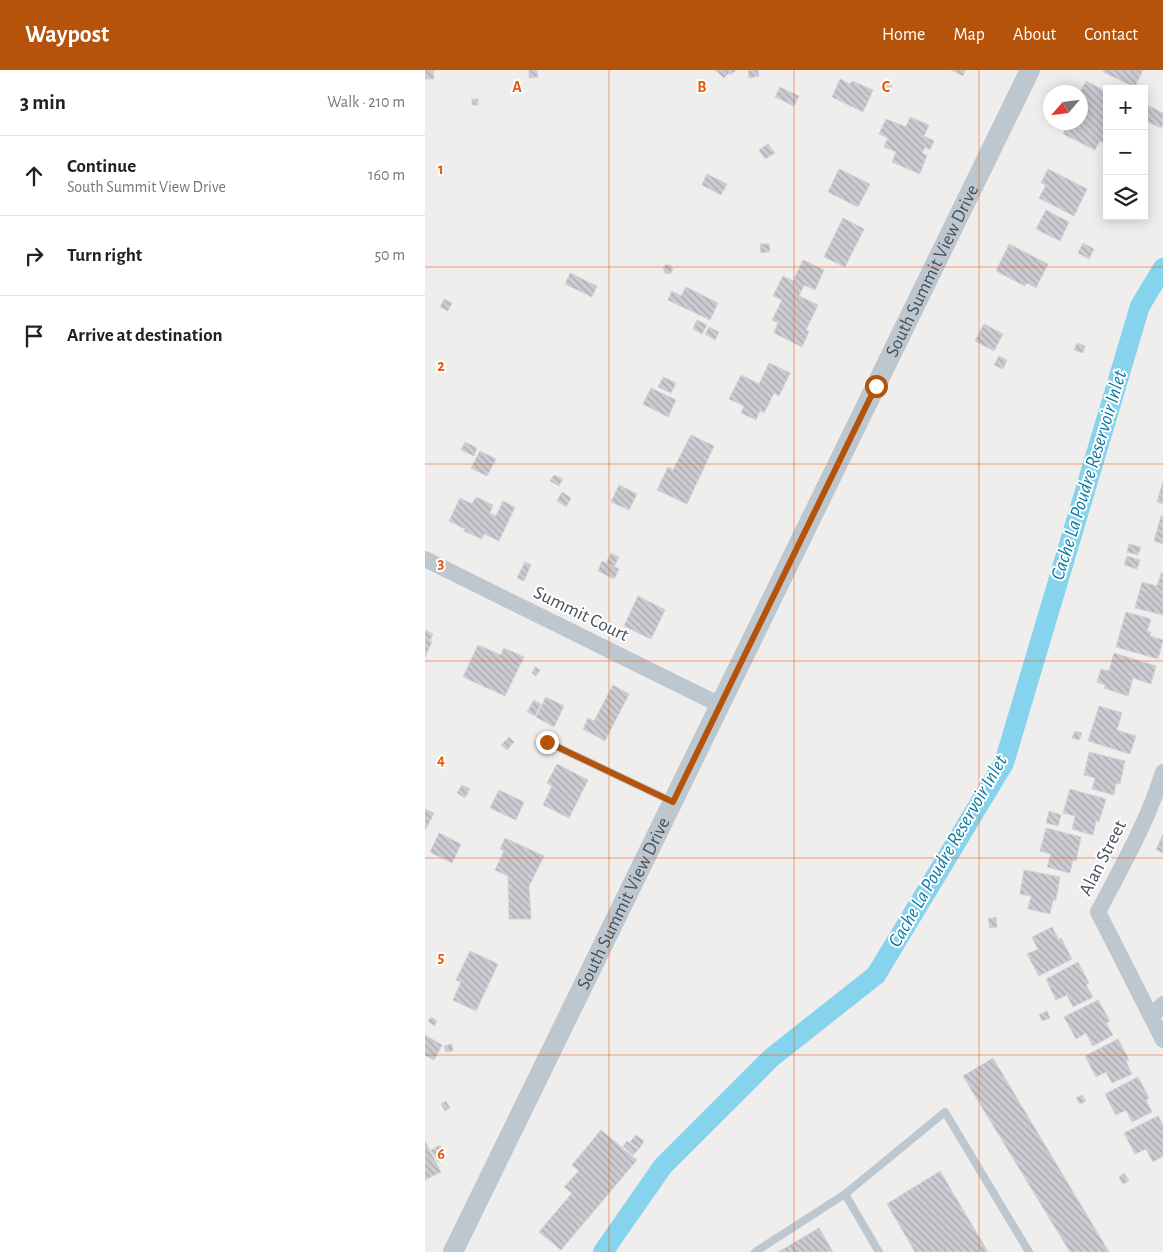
<!DOCTYPE html>
<meta charset="utf-8">
<style>
:root{--surface:#fff;--page:#f2f2f2;--text:#222;--muted:#767676;--line:#e0e0e0;--accent:#b45309}
body{margin:0;font-family:"Alegreya Sans",sans-serif;background:var(--page);color:var(--text)}
.controls{position:absolute;right:15px;top:15px;display:grid;overflow:hidden;border-radius:0px;box-shadow:0 2px 12px #0003}
.controls button{width:45px;height:45px;display:grid;place-items:center;padding:0;border:0;border-bottom:1px solid var(--line);background:var(--surface);color:var(--text);font:25px sans-serif}
.compass{position:absolute;left:618px;top:15px;width:45px;height:45px;border-radius:50%;background:var(--surface);box-shadow:0 2px 12px #0003;rotate:242deg}
.stop{position:absolute;width:15px;height:15px;margin:-11px;border:4px solid #b45309;border-radius:50%;background:#fff}
.stop.end{background:#b45309;border-color:#fff;box-shadow:0 1px 5px #0008}
.list{margin:0;padding:0;list-style:none}
h2{display:flex;justify-content:space-between;align-items:center;height:65px;margin:0;padding:0 20px;font-size:21px}
h2 small{font-size:16px;font-weight:400;color:var(--muted)}
.list li{display:grid;grid-template-columns:32px 1fr auto;gap:15px;align-items:center;box-sizing:border-box;height:80px;padding:0 20px;border-top:1px solid var(--line)}
.list b{display:block;font-size:19px;white-space:nowrap}
.list p{margin:0;font-size:16px;white-space:nowrap;color:var(--muted)}
.list em{font-size:16px;font-style:normal;color:var(--muted)}
.icon{flex:none;width:28px;height:28px;fill:none;stroke:currentColor;stroke-width:2;stroke-linecap:round;stroke-linejoin:round}
.map{position:relative;flex:none;width:738px;height:1182px;overflow:hidden}
header{display:flex;align-items:center;gap:30px;box-sizing:border-box;height:70px;padding:0 25px;background:var(--accent);color:#fff}
header strong{font-size:24px}
nav{display:flex;gap:28px;margin-inline-start:auto;font-size:18px}
main{display:flex}
aside{flex:1;background:var(--surface)}
.map>svg:first-child{display:block}
.lines{fill:none;stroke-linecap:round;stroke-linejoin:round}
.canal{stroke:#86d3ed;stroke-width:20}
.building{fill:url(#building-back-hatch);stroke:#d1d3d9}
.service{stroke:#bdc7d0;stroke-width:8}
.minor{stroke:#bdc7d0;stroke-width:16}
.tertiary{stroke:#bdc7d0;stroke-width:20}
.route{stroke:#b45309;stroke-width:6}
.grid{fill:none;stroke:#e8590c;stroke-width:1;stroke-opacity:0.55}
.labels{text-anchor:middle;dominant-baseline:central;stroke-width:4;stroke-linejoin:round;paint-order:stroke}
.street-label{font-size:19px;fill:#45505b;stroke:#fff}
.water-label{font-size:20px;font-style:italic;fill:#097ba2;stroke:#fff}
.grid-label{font-size:16px;text-anchor:middle;font-weight:bold;fill:#e8590c;stroke:#fff;stroke-width:4;stroke-linejoin:round;paint-order:stroke}
</style>
<header>
<strong>Waypost</strong>
<nav><a>Home</a><a>Map</a><a>About</a><a>Contact</a></nav>
</header>
<main>
<aside>
<h2>3 min<small>Walk · 210 m</small></h2>
<ul class="list">
<li><svg class="icon" aria-label="ahead" viewBox="0 0 24 24"><path d="M12 20V5M6 11l6-6 6 6"/></svg><div><b>Continue</b><p>South Summit View Drive</p></div><em>160 m</em></li>
<li><svg class="icon" aria-label="right" viewBox="0 0 24 24"><path d="M7 20v-9h11M14 6l5 5-5 5"/></svg><div><b>Turn right</b></div><em>50 m</em></li>
<li><svg class="icon" aria-label="arrive" viewBox="0 0 24 24"><path d="M6 21V4h12l-3 4 3 4H6"/></svg><div><b>Arrive at destination</b></div></li>
</ul>
</aside>
<div class="map">
<svg width="738" height="1182" viewBox="0 0 738 1182">
<defs>
<pattern id="building-back-hatch" width="6" height="6" patternUnits="userSpaceOnUse" patternTransform="scale(1.25)"><rect width="6" height="6" fill="#caccd2"/><path d="M-1 5l2 2M0 0l6 6M5-1l2 2" fill="none" stroke="#a6a8ad"/></pattern>
</defs>
<rect width="100%" height="100%" fill="#f0eded"/>
<g class="lines">
<polyline class="canal" points="178,1182 238,1096 346,988 451,905 579,693 715,236 738,198"/>
</g>
<g class="building">
<polygon points="0,0 12,0 8,0 9,9 0,9"/>
<polygon points="104,0 112,0 113,7 104,8"/>
<polygon points="290,0 311,0 306,5 304,3 299,8"/>
<polygon points="323,0 333,0 334,6 324,8"/>
<polygon points="526,0 540,0 538,6"/>
<polygon points="679,0 718,0 710,17 678,2"/>
<polygon points="415,9 425,14 427,11 448,20 438,42 407,27"/>
<polygon points="661,11 682,22 682,75 675,71 670,80 638,64 644,52 656,52 655,22"/>
<polygon points="460,12 467,14 465,22 458,19"/>
<polygon points="355,17 374,26 369,36 350,27"/>
<rect x="47" y="29" width="6" height="6"/>
<polygon points="722,35 738,43 738,54 736,58 719,50 719,40"/>
<polygon points="485,47 504,55 499,66 509,71 505,80 500,77 497,83 502,85 495,104 467,92 471,82 459,77 463,68 454,64 461,49 481,57"/>
<polygon points="343,74 350,83 340,89 334,80"/>
<polygon points="414,99 445,114 433,137 403,122"/>
<polygon points="623,99 662,119 649,146 614,128 621,115 616,113"/>
<polygon points="282,104 302,114 296,125 277,115"/>
<polygon points="621,140 644,152 635,171 611,159"/>
<polygon points="418,148 439,159 420,197 399,187"/>
<polygon points="658,173 669,179 664,189 653,183"/>
<polygon points="335,174 344,174 345,180 344,182 336,183"/>
<polygon points="584,174 623,194 611,218 602,213 600,216 571,201"/>
<polygon points="378,190 399,200 390,220 379,215 374,226 393,235 381,260 384,262 377,277 349,263 353,253 347,250 357,230 348,226 358,206 368,211"/>
<polygon points="240,195 245,195 248,199 246,203 241,204 238,199"/>
<polygon points="145,203 172,216 167,227 140,214"/>
<polygon points="261,217 293,233 285,250 243,230 247,221 256,226"/>
<polygon points="19,229 27,233 23,241 15,237"/>
<polygon points="272,250 282,255 277,264 268,259"/>
<polygon points="559,254 578,264 569,281 550,271"/>
<polygon points="284,257 294,262 290,270 280,264"/>
<polygon points="652,273 660,276 658,283 649,280"/>
<polygon points="574,286 582,290 578,299 569,295"/>
<polygon points="344,293 365,303 354,326 349,323 339,343 335,341 331,350 316,343 319,336 304,329 316,305 334,314"/>
<polygon points="238,307 251,313 246,323 233,317"/>
<polygon points="226,318 251,330 243,347 218,334"/>
<polygon points="266,365 289,376 262,434 232,420 243,397 248,400"/>
<polygon points="40,372 52,378 49,386 36,380"/>
<polygon points="55,381 71,389 62,406 46,398"/>
<polygon points="129,405 138,409 134,416 125,411"/>
<polygon points="738,411 738,434 732,432"/>
<polygon points="194,415 212,424 204,440 186,432"/>
<polygon points="137,422 146,428 141,437 132,431"/>
<polygon points="51,427 68,435 65,443 71,446 78,431 90,437 74,471 59,464 57,469 39,461 40,459 24,451 35,428 47,434"/>
<polygon points="736,446 738,446 738,474 729,471"/>
<polygon points="704,474 716,477 713,485 702,482"/>
<polygon points="186,483 194,487 189,497 181,493"/>
<polygon points="702,486 715,490 712,499 699,495"/>
<polygon points="177,491 194,499 189,509 173,501"/>
<polygon points="100,492 106,495 99,511 92,508"/>
<polygon points="736,503 738,504 738,545 710,538 717,512 732,516"/>
<polygon points="213,526 240,540 226,569 199,556"/>
<polygon points="701,542 726,549 722,561 726,562 725,566 738,570 733,589 691,577"/>
<polygon points="0,560 8,564 5,571 7,572 0,587"/>
<polygon points="53,575 76,585 79,578 99,587 80,626 38,607"/>
<polygon points="689,583 731,596 726,614 708,608 703,626 679,618 680,615 672,612 676,599 684,601"/>
<polygon points="110,597 115,600 111,606 107,603"/>
<polygon points="188,615 204,624 180,671 158,659 163,648 169,651"/>
<polygon points="121,627 139,636 129,657 111,647"/>
<polygon points="109,630 116,634 110,646 102,642"/>
<polygon points="674,636 697,643 692,660 711,666 705,684 663,671"/>
<polygon points="650,661 657,663 654,670 647,668"/>
<polygon points="84,667 89,672 82,680 76,675"/>
<polygon points="664,682 700,691 695,714 691,713 689,725 667,719 670,708 659,705"/>
<polygon points="132,694 163,710 144,748 118,735 127,716 122,713"/>
<polygon points="37,715 45,719 40,728 32,723"/>
<polygon points="645,719 681,729 674,752 671,751 668,765 647,759 650,746 638,743"/>
<polygon points="74,720 99,732 91,750 65,738"/>
<polygon points="0,739 9,743 1,759 0,758"/>
<polygon points="624,741 636,745 633,756 621,753"/>
<polygon points="621,758 656,767 651,791 648,790 645,803 622,797 626,784 615,781"/>
<polygon points="14,763 36,774 27,793 5,782"/>
<polygon points="738,764 738,783 731,780"/>
<polygon points="80,768 119,786 104,816 106,849 84,849 83,806 70,800 79,781 75,779"/>
<polygon points="599,800 635,807 631,830 628,830 625,844 603,839 606,826 595,824"/>
<polygon points="571,847 572,857 565,858 563,849"/>
<polygon points="627,857 634,870 636,868 647,889 614,906 602,884 613,879 607,867"/>
<polygon points="45,881 73,894 51,941 28,930 36,912 31,910"/>
<polygon points="653,892 664,913 661,915 668,927 648,937 642,925 631,930 621,909"/>
<polygon points="673,930 685,951 681,953 688,965 668,976 661,963 651,969 639,947"/>
<polygon points="622,941 625,948 617,951 614,945"/>
<polygon points="6,947 12,951 9,956 3,951"/>
<polygon points="0,965 17,975 9,990 0,985"/>
<polygon points="693,969 704,990 701,991 707,1004 687,1013 681,1002 671,1007 660,986"/>
<polygon points="27,974 28,981 21,982 19,976"/>
<polygon points="568,988 684,1182 645,1182 538,1006"/>
<polygon points="713,1007 724,1028 721,1030 727,1042 707,1052 701,1040 691,1045 680,1024"/>
<polygon points="657,1025 661,1031 655,1034 651,1028"/>
<polygon points="21,1031 25,1038 20,1041 16,1034"/>
<polygon points="733,1046 738,1055 738,1086 728,1092 721,1079 710,1084 699,1063"/>
<polygon points="176,1060 212,1090 136,1180 114,1162 147,1123 139,1117 154,1101 147,1095"/>
<polygon points="211,1065 219,1071 214,1079 205,1072"/>
<polygon points="0,1071 16,1102 0,1110"/>
<polygon points="202,1071 213,1080 208,1085 198,1076"/>
<polygon points="15,1075 21,1087 13,1092 6,1080"/>
<polygon points="515,1101 563,1182 490,1182 462,1134"/>
<polygon points="699,1103 704,1111 698,1114 694,1107"/>
<polygon points="394,1158 408,1182 353,1182"/>
</g>
<g class="lines">
<g class="service">
<polyline points="122,672 246,731"/>
<polyline points="420,1124 454,1182"/>
<polyline points="330,1182 420,1124 520,1042 604,1182"/>
</g>
<g class="minor">
<polyline points="0,489 295,635"/>
<path d="M738,702C723,751 697,796 673,842L738,970"/>
<polyline points="726,947 738,934"/>
</g>
<path class="tertiary" id="s1" d="M28,1182L605,0"/>
</g>
<g class="lines">
<polyline class="route" points="122,672 248,732 451,316"/>
</g>
<path class="grid" d="M184,0V1182M369,0V1182M554,0V1182M0,197H738M0,394H738M0,591H738M0,788H738M0,985H738"/>
<g class="labels">
<g class="street-label">
<text stroke="none"><textPath href="#s1" startOffset="1092">South Summit View Drive</textPath></text>
<text transform="translate(156 544) rotate(26)">Summit Court</text>
<text transform="translate(678 788) rotate(-63)">Alan Street</text>
<text stroke="none"><textPath href="#s1" startOffset="388">South Summit View Drive</textPath></text>
</g>
<g class="water-label">
<text transform="translate(664 405) rotate(-73)">Cache La Poudre Reservoir Inlet</text>
<text transform="translate(523 781) rotate(-60)">Cache La Poudre Reservoir Inlet</text>
</g>
</g>
<g class="grid-label">
<text x="92" y="22">A</text>
<text x="277" y="22">B</text>
<text x="461" y="22">C</text>
<text x="16" y="104">1</text>
<text x="16" y="301">2</text>
<text x="16" y="498">3</text>
<text x="16" y="695">4</text>
<text x="16" y="892">5</text>
<text x="16" y="1089">6</text>
</g>
</svg>
<div class="controls">
<button>+</button>
<button>−</button>
<button><svg class="icon" aria-label="layers" viewBox="0 0 24 24"><path d="M12 4l9 5-9 5-9-5zM3 14l9 5 9-5"/></svg></button>
</div>
<svg class="compass" viewBox="-18 -18 36 36"><path d="M0-13l5 13h-10z" fill="#e53935"/><path d="M0 13l5-13h-10z" fill="#767676"/></svg>
<div class="stop" style="left:451px;top:316px"></div>
<div class="stop end" style="left:122px;top:672px"></div>
</div>
</main>
